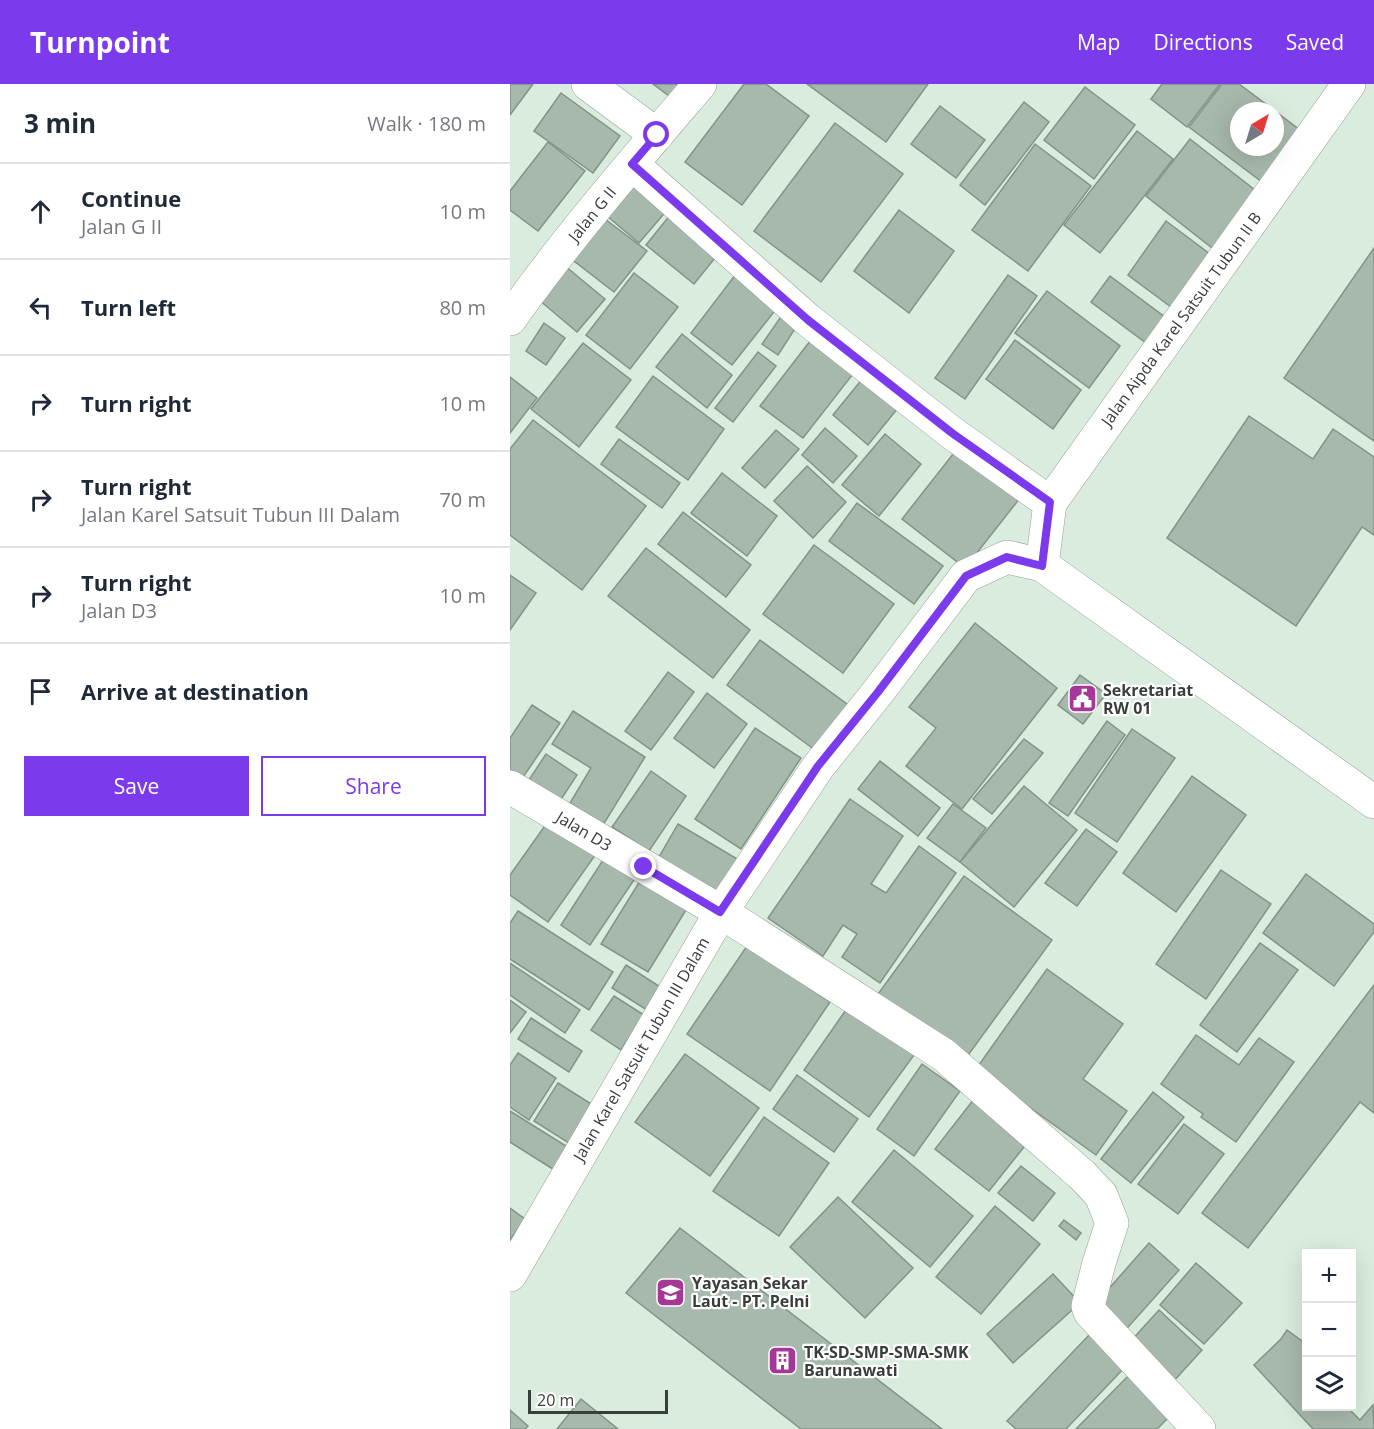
<!DOCTYPE html>
<meta charset="utf-8">
<style>
:root{--surface:#fff;--page:#f2f2f3;--text:#1f2937;--muted:#747a83;--line:#e0e1e3;--accent:#7c3aed}
body{margin:0;font-family:"Open Sans",sans-serif;background:var(--page);color:var(--text)}
.controls{position:absolute;right:18px;bottom:18px;display:grid;overflow:hidden;border-radius:0px;box-shadow:0 6px 24px #0002}
.controls button{width:54px;height:54px;display:grid;place-items:center;padding:0;border:0;border-bottom:2px solid var(--line);background:var(--surface);color:var(--text);font:30px sans-serif}
.compass{position:absolute;left:720px;top:18px;width:54px;height:54px;border-radius:50%;background:var(--surface);box-shadow:0 6px 24px #0002;rotate:38deg}
.scale{position:absolute;left:18px;bottom:15px;width:140px;box-sizing:border-box;padding-left:6px;border:3px solid #383f3a;border-top:0;font-size:16px;line-height:21px;white-space:nowrap;color:#383f3a;-webkit-text-stroke:4px #fff;paint-order:stroke}
.stop{position:absolute;width:18px;height:18px;margin:-14px;border:4px solid #7c3aed;border-radius:50%;background:#fff}
.stop.end{background:#7c3aed;border-color:#fff;box-shadow:0 2px 6px #0008}
.list{margin:0;padding:0;list-style:none}
h2{display:flex;justify-content:space-between;align-items:center;height:78px;margin:0;padding:0 24px;font-size:26px}
h2 small{font-size:20px;font-weight:400;color:var(--muted)}
.list li{display:grid;grid-template-columns:39px 1fr auto;gap:18px;align-items:center;box-sizing:border-box;height:96px;padding:0 24px;border-top:2px solid var(--line)}
.list b{display:block;font-size:22px;white-space:nowrap}
.list p{margin:0;font-size:20px;white-space:nowrap;color:var(--muted)}
.list em{font-size:20px;font-style:normal;color:var(--muted)}
.actions{display:flex;gap:12px;padding:18px 24px}
.actions a{flex:1;padding:14px 0;border:2px solid var(--accent);border-radius:0px;text-align:center;font-size:21px;color:var(--accent)}
.actions .main{background:var(--accent);color:#fff}
.icon{flex:none;width:33px;height:33px;fill:none;stroke:currentColor;stroke-width:2;stroke-linecap:round;stroke-linejoin:round}
.map{position:relative;flex:none;width:864px;height:1345px;overflow:hidden}
header{display:flex;align-items:center;gap:36px;box-sizing:border-box;height:84px;padding:0 30px;background:var(--accent);color:#fff}
header strong{font-size:28px}
nav{display:flex;gap:33px;margin-inline-start:auto;font-size:21px}
main{display:flex}
aside{flex:1;background:var(--surface)}
.map>svg:first-child{display:block}
.building{fill:#a7b8ac;stroke:#839387;stroke-width:1.5}
.lines{fill:none;stroke-linecap:round;stroke-linejoin:round}
.minor-casing{stroke:#92a296;stroke-width:34}
.minor{stroke:#fff;stroke-width:33}
.route{stroke:#7c3aed;stroke-width:8}
.labels{text-anchor:middle;dominant-baseline:central;stroke-width:4.5;stroke-linejoin:round;paint-order:stroke}
.street-label{font-size:16px;fill:#383f3a;stroke:#fff}
.poi-label{font-size:16px;font-weight:bold;fill:#383f3a;stroke:#fff;text-anchor:start}
</style>
<header>
<strong>Turnpoint</strong>
<nav><a>Map</a><a>Directions</a><a>Saved</a></nav>
</header>
<main>
<aside>
<h2>3 min<small>Walk · 180 m</small></h2>
<ul class="list">
<li><svg class="icon" aria-label="ahead" viewBox="0 0 24 24"><path d="M12 20V5M6 11l6-6 6 6"/></svg><div><b>Continue</b><p>Jalan G II</p></div><em>10 m</em></li>
<li><svg class="icon" aria-label="left" viewBox="0 0 24 24"><path d="M17 20v-9H6M10 6l-5 5 5 5"/></svg><div><b>Turn left</b></div><em>80 m</em></li>
<li><svg class="icon" aria-label="right" viewBox="0 0 24 24"><path d="M7 20v-9h11M14 6l5 5-5 5"/></svg><div><b>Turn right</b></div><em>10 m</em></li>
<li><svg class="icon" aria-label="right" viewBox="0 0 24 24"><path d="M7 20v-9h11M14 6l5 5-5 5"/></svg><div><b>Turn right</b><p>Jalan Karel Satsuit Tubun III Dalam</p></div><em>70 m</em></li>
<li><svg class="icon" aria-label="right" viewBox="0 0 24 24"><path d="M7 20v-9h11M14 6l5 5-5 5"/></svg><div><b>Turn right</b><p>Jalan D3</p></div><em>10 m</em></li>
<li><svg class="icon" aria-label="arrive" viewBox="0 0 24 24"><path d="M6 21V4h12l-3 4 3 4H6"/></svg><div><b>Arrive at destination</b></div></li>
</ul>
<div class="actions"><a class="main">Save</a><a>Share</a></div>
</aside>
<div class="map">
<svg width="864" height="1345" viewBox="0 0 864 1345">
<rect width="100%" height="100%" fill="#daecde"/>
<g class="building">
<polygon points="0,0 23,0 0,31"/>
<polygon points="143,0 181,0 167,18"/>
<polygon points="234,0 256,0 299,32 232,121 175,78"/>
<polygon points="297,0 418,0 376,58"/>
<polygon points="652,0 710,0 677,43 641,15"/>
<polygon points="712,0 729,0 765,27 729,27 729,63 765,63 765,27 799,53 760,104 679,43"/>
<polygon points="575,3 625,41 584,95 534,56"/>
<polygon points="51,9 110,52 83,89 24,47"/>
<polygon points="514,18 539,38 475,121 450,101"/>
<polygon points="430,22 475,56 446,94 401,60"/>
<polygon points="325,39 393,90 311,198 244,147"/>
<polygon points="627,47 663,75 590,169 554,141"/>
<polygon points="680,55 755,114 711,171 636,112"/>
<polygon points="38,58 75,87 28,147 0,126 0,107"/>
<polygon points="525,60 581,102 518,187 462,146"/>
<polygon points="122,93 158,125 129,159 91,127"/>
<polygon points="165,125 213,164 184,200 136,161"/>
<polygon points="389,126 444,167 399,229 344,187"/>
<polygon points="87,129 137,167 104,208 55,170"/>
<polygon points="656,137 704,173 665,226 618,191"/>
<polygon points="864,164 864,357 774,294"/>
<polygon points="49,177 95,215 67,248 22,210"/>
<polygon points="229,186 271,219 222,281 181,249"/>
<polygon points="124,189 168,223 120,285 76,251"/>
<polygon points="498,191 527,212 455,315 425,294"/>
<polygon points="600,192 663,239 644,265 581,218"/>
<polygon points="537,207 610,262 579,304 505,249"/>
<polygon points="277,224 292,234 268,271 252,260"/>
<polygon points="34,239 55,254 36,281 16,267"/>
<polygon points="307,248 350,281 293,354 250,322"/>
<polygon points="172,250 222,291 197,324 146,283"/>
<polygon points="505,256 571,306 543,345 476,295"/>
<polygon points="73,259 121,296 69,363 21,325"/>
<polygon points="248,268 266,282 223,338 205,324"/>
<polygon points="143,292 214,345 178,396 106,343"/>
<polygon points="0,293 27,314 0,349"/>
<polygon points="353,294 388,324 358,361 323,331"/>
<polygon points="739,332 803,375 823,345 864,373 864,451 852,443 786,542 657,454"/>
<polygon points="23,336 136,422 72,506 0,451 0,365"/>
<polygon points="315,344 347,372 323,399 292,371"/>
<polygon points="266,346 289,365 255,404 232,384"/>
<polygon points="375,350 411,380 369,432 332,401"/>
<polygon points="109,355 170,399 152,424 91,380"/>
<polygon points="447,365 510,414 455,484 392,435"/>
<polygon points="297,382 336,418 303,454 264,417"/>
<polygon points="212,389 267,432 237,472 181,429"/>
<polygon points="347,419 433,482 404,520 319,457"/>
<polygon points="173,428 241,481 216,513 148,460"/>
<polygon points="304,461 384,520 333,589 253,530"/>
<polygon points="136,464 240,546 203,594 98,512"/>
<polygon points="0,491 26,509 0,546"/>
<polygon points="465,539 547,604 452,725 396,682 426,644 399,623"/>
<polygon points="250,556 345,626 313,672 217,601"/>
<polygon points="158,588 184,608 141,666 115,647"/>
<polygon points="570,591 596,610 573,640 548,621"/>
<polygon points="197,609 237,640 204,684 164,654"/>
<polygon points="22,621 50,639 9,699 0,692 0,654"/>
<polygon points="63,627 135,673 93,741 60,719 81,684 42,660"/>
<polygon points="597,637 615,651 558,732 539,719"/>
<polygon points="245,644 291,674 231,765 185,735"/>
<polygon points="622,645 665,674 607,758 565,729"/>
<polygon points="514,655 533,669 482,730 463,715"/>
<polygon points="36,670 67,691 46,723 15,702"/>
<polygon points="370,677 430,724 408,752 348,705"/>
<polygon points="141,687 176,712 139,767 102,743"/>
<polygon points="682,692 736,731 666,828 613,789"/>
<polygon points="514,702 567,746 504,823 450,778"/>
<polygon points="340,715 393,752 361,800 376,809 409,762 446,789 370,899 332,873 347,850 333,841 313,872 258,834"/>
<polygon points="443,720 476,744 450,778 417,754"/>
<polygon points="39,736 86,770 38,838 0,811 0,791"/>
<polygon points="168,740 229,776 209,809 149,773"/>
<polygon points="576,745 607,768 567,822 535,799"/>
<polygon points="95,773 126,793 80,861 51,841"/>
<polygon points="711,786 761,820 696,915 646,880"/>
<polygon points="796,790 864,840 864,848 824,902 753,849"/>
<polygon points="133,792 179,821 138,888 91,860"/>
<polygon points="454,792 542,856 456,974 368,910"/>
<polygon points="8,827 103,888 79,926 0,875 0,839"/>
<polygon points="750,859 788,886 727,968 690,941"/>
<polygon points="237,862 320,918 260,1007 177,950"/>
<polygon points="0,879 70,926 55,949 0,911"/>
<polygon points="116,881 155,906 140,928 102,904"/>
<polygon points="537,885 613,940 573,995 617,1027 586,1071 466,985"/>
<polygon points="864,901 864,1029 850,1018 738,1164 692,1129"/>
<polygon points="104,912 134,931 111,966 81,946"/>
<polygon points="0,916 16,928 0,949"/>
<polygon points="338,923 404,971 359,1033 294,986"/>
<polygon points="21,934 72,967 59,988 8,955"/>
<polygon points="686,951 729,981 749,954 784,978 726,1058 691,1033 693,1030 651,1000"/>
<polygon points="8,969 46,994 19,1036 0,1023 0,981"/>
<polygon points="175,970 249,1024 200,1092 125,1038"/>
<polygon points="412,980 450,1007 404,1072 367,1045"/>
<polygon points="287,991 348,1035 324,1068 263,1025"/>
<polygon points="48,999 86,1023 62,1061 24,1037"/>
<polygon points="643,1008 674,1033 621,1099 591,1075"/>
<polygon points="464,1015 518,1058 479,1107 425,1065"/>
<polygon points="0,1027 64,1067 49,1089 0,1058"/>
<polygon points="254,1033 319,1079 269,1152 203,1107"/>
<polygon points="674,1040 714,1070 668,1130 628,1100"/>
<polygon points="384,1066 463,1132 420,1183 342,1118"/>
<polygon points="511,1082 545,1109 523,1137 488,1109"/>
<polygon points="328,1113 403,1184 355,1234 280,1163"/>
<polygon points="485,1122 530,1160 471,1230 426,1193"/>
<polygon points="0,1124 15,1135 0,1156"/>
<polygon points="554,1136 571,1149 566,1156 549,1142"/>
<polygon points="170,1144 432,1345 291,1345 116,1209"/>
<polygon points="639,1159 669,1186 611,1251 581,1225"/>
<polygon points="686,1179 732,1219 694,1260 650,1221"/>
<polygon points="543,1190 570,1219 503,1279 477,1250"/>
<polygon points="649,1226 692,1266 662,1299 619,1259"/>
<polygon points="777,1246 796,1260 796,1322 836,1322 850,1336 863,1321 864,1345 803,1345 744,1281 771,1255"/>
<polygon points="580,1250 615,1283 556,1345 506,1345 497,1337"/>
<polygon points="622,1288 664,1328 647,1345 566,1345"/>
<polygon points="71,1315 108,1345 47,1345"/>
<polygon points="0,1326 18,1342 15,1345 0,1345"/>
</g>
<g class="lines">
<defs>
<g id="minor">
<polyline points="78,0 147,51"/>
<polyline points="122,80 298,236 442,349 540,419"/>
<path d="M0,235C58,153 125,76 190,0"/>
<polyline points="532,481 540,419 839,0"/>
<polyline points="0,703 211,828 434,971 572,1091 591,1111 602,1139 589,1179 578,1222 580,1228 689,1345"/>
<polyline points="0,1191 211,828 308,683 368,608 456,492 497,473 532,481 864,718"/>
</g>
</defs>
<use href="#minor" class="minor-casing"/>
<use href="#minor" class="minor"/>
</g>
<g class="lines">
<polyline class="route" points="134,783 210,828 308,682 368,608 456,492 497,473 532,482 540,418 442,349 298,236 122,80 147,51"/>
</g>
<defs>
<symbol id="civic-square" viewBox="-11 -11 22 22"><rect x="-9" y="-9" width="18" height="18" rx="4" fill="#a53897" stroke="#fff"/><path d="M-.6-6.5H3V-4.5H.6V-3L4-1V1h2V6H-6V1h2V-1L-.6-3ZM-1.2 2.5V6h2.4V2.5Z" fill="#fff"/></symbol>
<symbol id="school-square" viewBox="-11 -11 22 22"><rect x="-9" y="-9" width="18" height="18" rx="4" fill="#a53897" stroke="#fff"/><path d="M0-5L7-2L0 1L-7-2ZM-4 1L0 2.5L4 1V4Q0 6-4 4Z" fill="#fff"/></symbol>
<symbol id="building-square" viewBox="-11 -11 22 22"><rect x="-9" y="-9" width="18" height="18" rx="4" fill="#a53897" stroke="#fff"/><path d="M-4-6H4V6H1V3H-1V6H-4ZM-2.5-4.3h1.7v1.8h-1.7ZM.8-4.3h1.7v1.8H.8ZM-2.5-1h1.7V.8h-1.7ZM.8-1h1.7V.8H.8Z" fill="#fff"/></symbol>
</defs>
<g fill-rule="evenodd">
<use href="#civic-square" x="556" y="598" width="33" height="33"/>
<use href="#school-square" x="144" y="1192" width="33" height="33"/>
<use href="#building-square" x="256" y="1260" width="33" height="33"/>
</g>
<g class="labels">
<g class="street-label">
<text transform="translate(82 130) rotate(-51)">Jalan G II</text>
<text transform="translate(671 235) rotate(-54)">Jalan Aipda Karel Satsuit Tubun II B</text>
<text transform="translate(74 747) rotate(31)">Jalan D3</text>
<text transform="translate(131 965) rotate(-60)">Jalan Karel Satsuit Tubun III Dalam</text>
</g>
<g class="poi-label">
<text x="593" y="606">Sekretariat<tspan x="593" dy="18">RW 01</tspan></text>
<text x="182" y="1199">Yayasan Sekar<tspan x="182" dy="18">Laut - PT. Pelni</tspan></text>
<text x="294" y="1268">TK-SD-SMP-SMA-SMK<tspan x="294" dy="18">Barunawati</tspan></text>
</g>
</g>
</svg>
<div class="controls">
<button>+</button>
<button>−</button>
<button><svg class="icon" aria-label="layers" viewBox="0 0 24 24"><path d="M12 4l9 5-9 5-9-5zM3 14l9 5 9-5"/></svg></button>
</div>
<svg class="compass" viewBox="-18 -18 36 36"><path d="M0-13l5 13h-10z" fill="#e53935"/><path d="M0 13l5-13h-10z" fill="#747a83"/></svg>
<div class="scale">20 m</div>
<div class="stop" style="left:147px;top:51px"></div>
<div class="stop end" style="left:134px;top:783px"></div>
</div>
</main>
